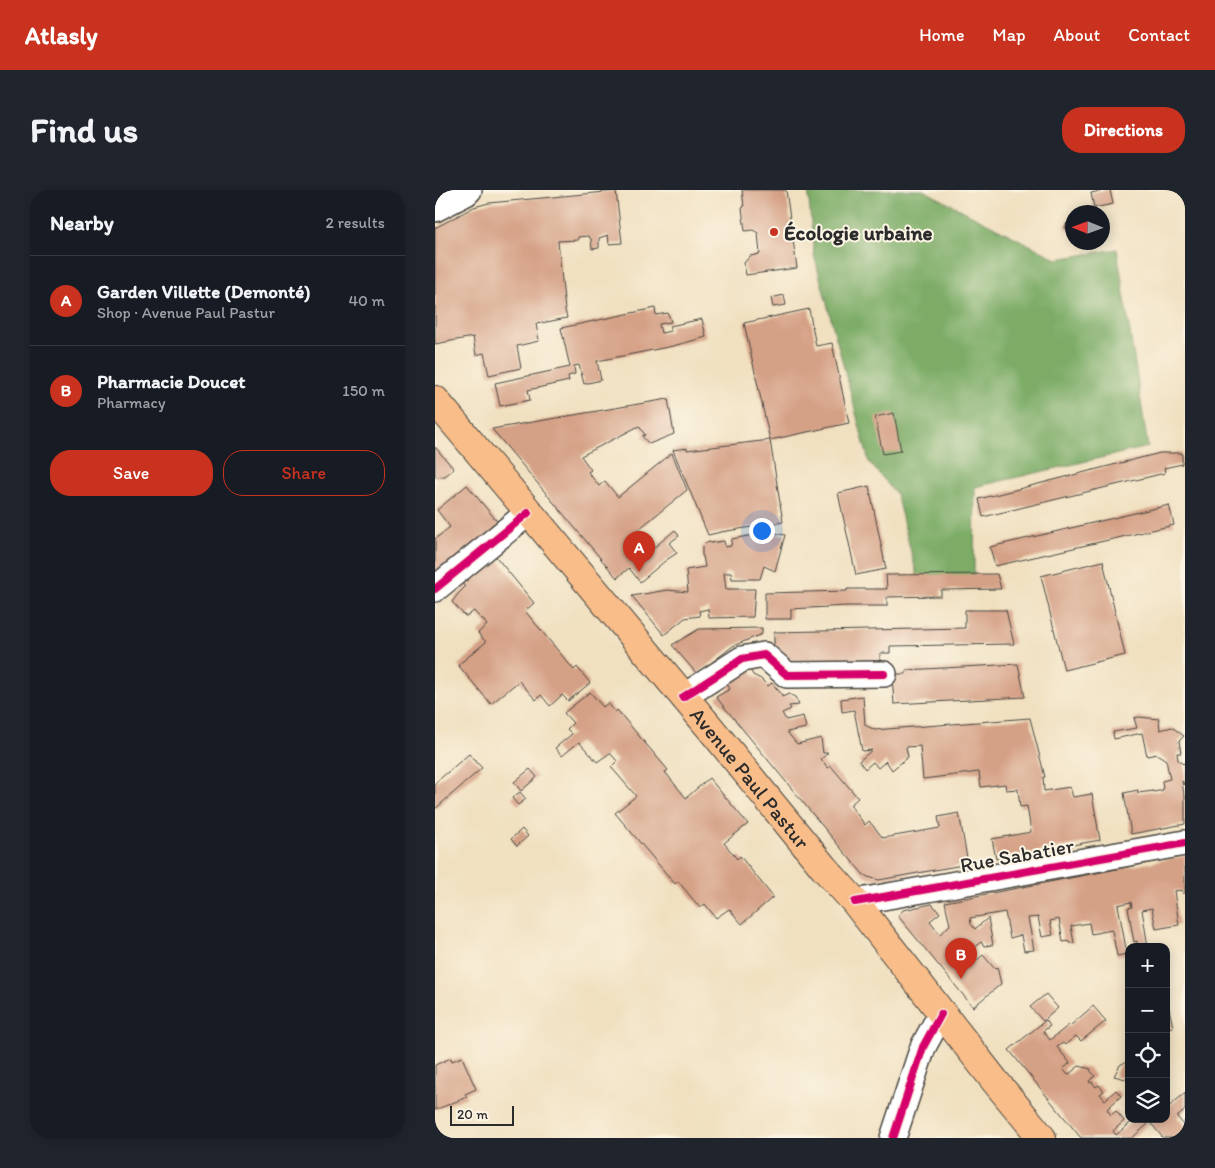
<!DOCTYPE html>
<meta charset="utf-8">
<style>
:root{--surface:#171b24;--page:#20242c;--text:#f1f3f6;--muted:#9ea1a6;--line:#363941;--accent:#c8321e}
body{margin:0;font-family:Itim,sans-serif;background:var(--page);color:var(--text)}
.controls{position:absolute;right:15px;bottom:15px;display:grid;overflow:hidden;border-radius:10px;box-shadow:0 2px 12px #0003}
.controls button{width:45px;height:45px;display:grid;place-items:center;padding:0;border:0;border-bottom:1px solid var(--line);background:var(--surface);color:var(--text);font:25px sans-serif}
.compass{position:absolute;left:630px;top:15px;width:45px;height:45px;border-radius:50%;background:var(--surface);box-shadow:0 2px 12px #0003;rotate:271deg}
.scale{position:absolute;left:15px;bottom:12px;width:64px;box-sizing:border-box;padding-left:5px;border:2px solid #2b2b2b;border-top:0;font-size:14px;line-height:18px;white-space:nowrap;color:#2b2b2b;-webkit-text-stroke:4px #fcf5e5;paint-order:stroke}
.you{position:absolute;left:326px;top:340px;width:18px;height:18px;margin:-12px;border:4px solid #fff;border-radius:50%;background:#1a73e8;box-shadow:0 0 0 8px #1a73e833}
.badge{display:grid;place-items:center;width:32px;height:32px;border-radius:50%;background:var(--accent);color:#fff;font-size:16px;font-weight:700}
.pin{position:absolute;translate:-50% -41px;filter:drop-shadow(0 1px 2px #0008)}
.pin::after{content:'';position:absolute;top:26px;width:18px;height:15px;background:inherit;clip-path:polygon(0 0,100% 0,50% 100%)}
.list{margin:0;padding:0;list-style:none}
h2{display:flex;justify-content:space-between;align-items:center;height:65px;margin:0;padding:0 20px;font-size:21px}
h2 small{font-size:16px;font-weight:400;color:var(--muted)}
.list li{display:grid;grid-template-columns:32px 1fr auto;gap:15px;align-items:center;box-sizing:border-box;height:90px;padding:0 20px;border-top:1px solid var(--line)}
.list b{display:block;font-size:19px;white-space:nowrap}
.list p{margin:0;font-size:16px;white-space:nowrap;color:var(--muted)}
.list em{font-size:16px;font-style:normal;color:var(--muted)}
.actions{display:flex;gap:10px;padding:15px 20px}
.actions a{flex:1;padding:11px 0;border:1px solid var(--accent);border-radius:20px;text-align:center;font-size:18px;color:var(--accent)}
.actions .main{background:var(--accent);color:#fff}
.icon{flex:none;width:28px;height:28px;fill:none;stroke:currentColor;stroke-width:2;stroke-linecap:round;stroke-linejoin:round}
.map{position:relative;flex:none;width:750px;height:948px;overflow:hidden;border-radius:20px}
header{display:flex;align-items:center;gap:30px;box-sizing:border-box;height:70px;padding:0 25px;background:var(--accent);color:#fff}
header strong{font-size:24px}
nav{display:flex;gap:28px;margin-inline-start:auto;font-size:18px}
.intro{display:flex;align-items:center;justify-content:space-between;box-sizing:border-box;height:120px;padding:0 30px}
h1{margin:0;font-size:35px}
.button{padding:12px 22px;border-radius:20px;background:var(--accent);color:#fff;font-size:18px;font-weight:700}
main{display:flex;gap:30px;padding:0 30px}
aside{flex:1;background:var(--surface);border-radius:20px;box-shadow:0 2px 12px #0003}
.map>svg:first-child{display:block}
.forest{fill:#7cac66;stroke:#546c48}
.building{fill:#d5a186}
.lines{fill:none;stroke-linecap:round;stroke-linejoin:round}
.minor-casing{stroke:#494641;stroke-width:28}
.primary-casing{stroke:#494641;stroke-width:30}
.minor{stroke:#fff;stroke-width:25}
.primary{stroke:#f8bd89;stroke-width:28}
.cycleway-casing{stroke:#fcf5e5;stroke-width:11}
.cycleway{stroke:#d6006c;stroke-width:8}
.poi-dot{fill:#c8321e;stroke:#fcf5e5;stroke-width:2}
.labels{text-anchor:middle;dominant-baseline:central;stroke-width:4;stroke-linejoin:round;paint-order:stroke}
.poi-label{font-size:21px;font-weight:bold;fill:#2b2b2b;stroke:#fcf5e5;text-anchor:start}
.street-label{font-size:21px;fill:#2b2b2b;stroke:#fcf5e5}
</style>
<header>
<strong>Atlasly</strong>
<nav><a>Home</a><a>Map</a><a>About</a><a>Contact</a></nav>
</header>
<div class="intro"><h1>Find us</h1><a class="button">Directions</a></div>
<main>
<aside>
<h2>Nearby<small>2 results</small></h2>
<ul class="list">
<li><span class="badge">A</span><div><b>Garden Villette (Demonté)</b><p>Shop · Avenue Paul Pastur</p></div><em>40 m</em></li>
<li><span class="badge">B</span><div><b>Pharmacie Doucet</b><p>Pharmacy</p></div><em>150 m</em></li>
</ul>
<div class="actions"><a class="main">Save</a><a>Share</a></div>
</aside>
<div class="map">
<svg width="750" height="948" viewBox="0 0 750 948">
<rect width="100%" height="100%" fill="#fcf5e5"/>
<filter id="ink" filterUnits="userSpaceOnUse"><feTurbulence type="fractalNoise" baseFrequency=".02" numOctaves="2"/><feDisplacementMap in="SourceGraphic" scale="10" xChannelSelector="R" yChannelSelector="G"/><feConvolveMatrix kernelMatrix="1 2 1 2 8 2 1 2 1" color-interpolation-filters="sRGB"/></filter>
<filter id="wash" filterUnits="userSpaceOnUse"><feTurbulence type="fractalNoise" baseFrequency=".0096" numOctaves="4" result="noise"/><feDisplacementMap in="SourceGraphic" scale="20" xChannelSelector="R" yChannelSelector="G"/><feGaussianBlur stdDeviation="1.12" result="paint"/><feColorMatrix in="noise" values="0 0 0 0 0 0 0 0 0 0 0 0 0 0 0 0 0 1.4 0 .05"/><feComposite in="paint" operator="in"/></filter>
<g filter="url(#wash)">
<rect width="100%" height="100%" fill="#f0e0c0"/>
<polygon class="forest" points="373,0 488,0 622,69 682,59 713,257 540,297 539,386 483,389 461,304 434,272 379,65"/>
<g id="blocks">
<g class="building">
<polygon points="307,0 351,0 362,78 311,85 309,73 315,66 325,64 323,43 318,40 310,41 307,18 309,17"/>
<polygon points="670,0 675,0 678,14 659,18 656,3"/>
<polygon points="181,1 187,53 174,54 173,45 164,48 164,58 157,59 156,49 153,46 143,47 143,50 123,51 130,120 132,128 101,134 104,151 82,156 86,178 54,185 49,163 41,165 38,147 0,154 0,38 39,17 54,13"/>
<polygon points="634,32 637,34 637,38 634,40 630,38 631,34"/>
<polygon points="349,105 351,115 338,117 336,108"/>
<polygon points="220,118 221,125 233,123 236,132 224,134 226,143 236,141 235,136 267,129 271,147 238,156 162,171 166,190 149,194 144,175 139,176 140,184 133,186 134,191 93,200 95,210 65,216 60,193 135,177 126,138"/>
<polygon points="374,119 381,156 397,153 414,233 335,250 348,332 286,342 273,345 238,260 252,258 252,260 335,250 309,133"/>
<polygon points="233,209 239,244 214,254 207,246 210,245 204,236 146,266 156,280 153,282 164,296 170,291 183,307 237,263 252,300 204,339 211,348 195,361 203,371 240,340 244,346 234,353 242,363 230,371 205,392 194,378 182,388 57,239"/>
<polygon points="459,223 466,261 448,264 440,227"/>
<polygon points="0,257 19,279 10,286 0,287"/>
<polygon points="725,263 747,263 747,274 729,278 730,283 548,327 544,309"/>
<polygon points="32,295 66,336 6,386 1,380 0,380 0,349 15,337 2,320"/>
<polygon points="434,296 451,379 421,385 403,303"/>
<polygon points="734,315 739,335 560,376 555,357"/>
<polygon points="340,341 339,343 350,345 340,381 329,376 325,389 297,389 296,383 289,383 291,399 320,399 318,427 274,428 273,419 264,421 265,426 250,428 229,445 197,406 232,400 253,402 251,380 270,377 268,366 267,366 267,357 271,353 275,352 275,353 289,351 290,357 296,356 297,349"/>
<polygon points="57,362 99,413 90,421 139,480 142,477 155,493 133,511 127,505 115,516 106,505 101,510 84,491 56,514 23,475 51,452 43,443 52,435 47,428 46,429 39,421 32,426 30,426 17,412 23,404 30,397 24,390"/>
<polygon points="668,371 690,465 629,480 606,386"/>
<polygon points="562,384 566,399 506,400 506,406 452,407 452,416 412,416 356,419 356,429 330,429 330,403 412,401 412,399 452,399 451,385"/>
<polygon points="530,420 571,420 579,454 455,456 455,463 445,463 445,472 352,473 339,461 339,442 530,438"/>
<polygon points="327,438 327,444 298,456 262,484 237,455 264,439"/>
<polygon points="583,474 590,507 459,514 457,484 471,484 471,480"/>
<polygon points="315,479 318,485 326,489 333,496 337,493 347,505 347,507 354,504 360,507 364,515 354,516 356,519 347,523 351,530 368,526 371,538 352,542 362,554 386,548 388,563 393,563 386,569 393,578 396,576 423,608 415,615 430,635 434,631 448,648 505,638 503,627 524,623 533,674 444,690 433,687 428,684 404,656 281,507 295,499 291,492 304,481"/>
<polygon points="155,502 168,517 173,513 180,522 182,520 233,580 230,582 251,608 274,588 313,634 289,653 302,669 305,666 338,707 307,734 294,719 281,728 270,714 265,718 243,691 240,694 180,623 201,606 176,577 182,571 175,563 162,572 144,552 127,566 120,558 137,544 132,539 138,533 129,523"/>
<polygon points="428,506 430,535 438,539 439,540 595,528 610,587 608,587 609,601 635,597 638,607 657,604 665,650 561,669 557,649 596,642 592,616 585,617 583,599 571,600 570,594 546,597 544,582 488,589 485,556 471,557 473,567 457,580 451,571 443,578 438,572 430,579 424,571 437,560 427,561 419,520 407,522 406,509"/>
<polygon points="704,527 724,529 725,540 737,537 749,546 744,551 746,563 742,563 743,570 748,574 750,572 750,595 747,591 749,605 750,605 750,634 696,644 689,603 703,600 703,603 718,601 719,602 728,600 727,591 735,589 731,570 722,564 712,566 707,543 679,549 678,542 702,538 699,528"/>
<polygon points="34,564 47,578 0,619 0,593"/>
<polygon points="95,579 102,587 86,601 79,592"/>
<polygon points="85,602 91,609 83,615 77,608"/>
<polygon points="87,639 93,646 82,656 76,649"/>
<polygon points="750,666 750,703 748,704 747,700 739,701 744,735 721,739 717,718 707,720 713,757 703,757 702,751 699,752 693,718 697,717 696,712 683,715 692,764 682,766 677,740 656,744 654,733 636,736 639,753 634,753 634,751 628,752 624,729 615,731 618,745 607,747 603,727 593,728 599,760 589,761 586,745 575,748 570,722 535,728 536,734 540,739 553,728 558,755 549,756 546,752 533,762 540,772 548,765 560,779 562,777 566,794 538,817 463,726 468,720 497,714 505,723 495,731 505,744 515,735 510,712"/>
<polygon points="611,804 623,818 608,831 595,817"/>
<polygon points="733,814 738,837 731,838 731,815"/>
<polygon points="658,816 671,831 646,851 641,846 630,855 628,853 622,857 635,873 628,879 633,885 644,876 656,879 655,880 660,886 654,891 655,893 657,892 661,897 664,895 669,901 665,904 670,910 681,900 686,906 672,919 676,925 681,921 689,931 678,941 681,945 700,929 709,929 713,934 697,948 646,948 574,860 611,830 615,836 608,841 615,850 634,835 635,836"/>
<polygon points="27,867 41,899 30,904 32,907 0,920 0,875 16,868 17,871"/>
<polygon points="694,870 694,890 679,886 685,875"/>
<polygon points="750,903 750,920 742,927 750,936 750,948 728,948 715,932 719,929 731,929 731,919"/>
</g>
</g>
</g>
<g filter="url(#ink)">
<use href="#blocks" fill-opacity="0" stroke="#494641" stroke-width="1"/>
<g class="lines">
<defs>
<g id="minor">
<polyline points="0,19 31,3 34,0"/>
<polyline points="0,399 93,323"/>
<polyline points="248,507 307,469 329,465 352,485 449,484"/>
<polyline points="420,712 750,653"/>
<polyline points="458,948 488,857 506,824"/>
</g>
<g id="primary">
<path id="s1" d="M0,210L276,539L389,678L420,712L560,891L607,948"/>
</g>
</defs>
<use href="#minor" class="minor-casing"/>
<use href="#primary" class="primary-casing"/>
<use href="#minor" class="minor"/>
<use href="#primary" class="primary"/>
<defs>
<g id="cycleway">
<polyline points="0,399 93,323"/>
<polyline points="248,507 307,469 329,465 352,485 449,484"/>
<polyline points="420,712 750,653"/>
<polyline points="458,948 488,857 506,824"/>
</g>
</defs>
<use href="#cycleway" class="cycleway-casing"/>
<use href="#cycleway" class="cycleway"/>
</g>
</g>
<circle class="poi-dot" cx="339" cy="42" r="5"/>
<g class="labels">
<g class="poi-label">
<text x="349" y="42">Écologie urbaine</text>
</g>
<g class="street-label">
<text stroke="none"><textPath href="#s1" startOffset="492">Avenue Paul Pastur</textPath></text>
<text transform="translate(582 665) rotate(-10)">Rue Sabatier</text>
</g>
</g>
</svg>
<div class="controls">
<button>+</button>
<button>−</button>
<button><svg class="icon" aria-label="locate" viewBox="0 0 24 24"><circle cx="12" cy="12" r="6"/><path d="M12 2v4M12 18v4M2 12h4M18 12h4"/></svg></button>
<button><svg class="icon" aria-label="layers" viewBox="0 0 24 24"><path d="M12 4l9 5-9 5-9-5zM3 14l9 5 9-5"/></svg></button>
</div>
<svg class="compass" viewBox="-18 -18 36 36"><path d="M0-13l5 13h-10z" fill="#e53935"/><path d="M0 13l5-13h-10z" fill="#9ea1a6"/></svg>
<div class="scale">20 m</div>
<div class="you"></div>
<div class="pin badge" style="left:204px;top:382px">A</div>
<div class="pin badge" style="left:526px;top:789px">B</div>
</div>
</main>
